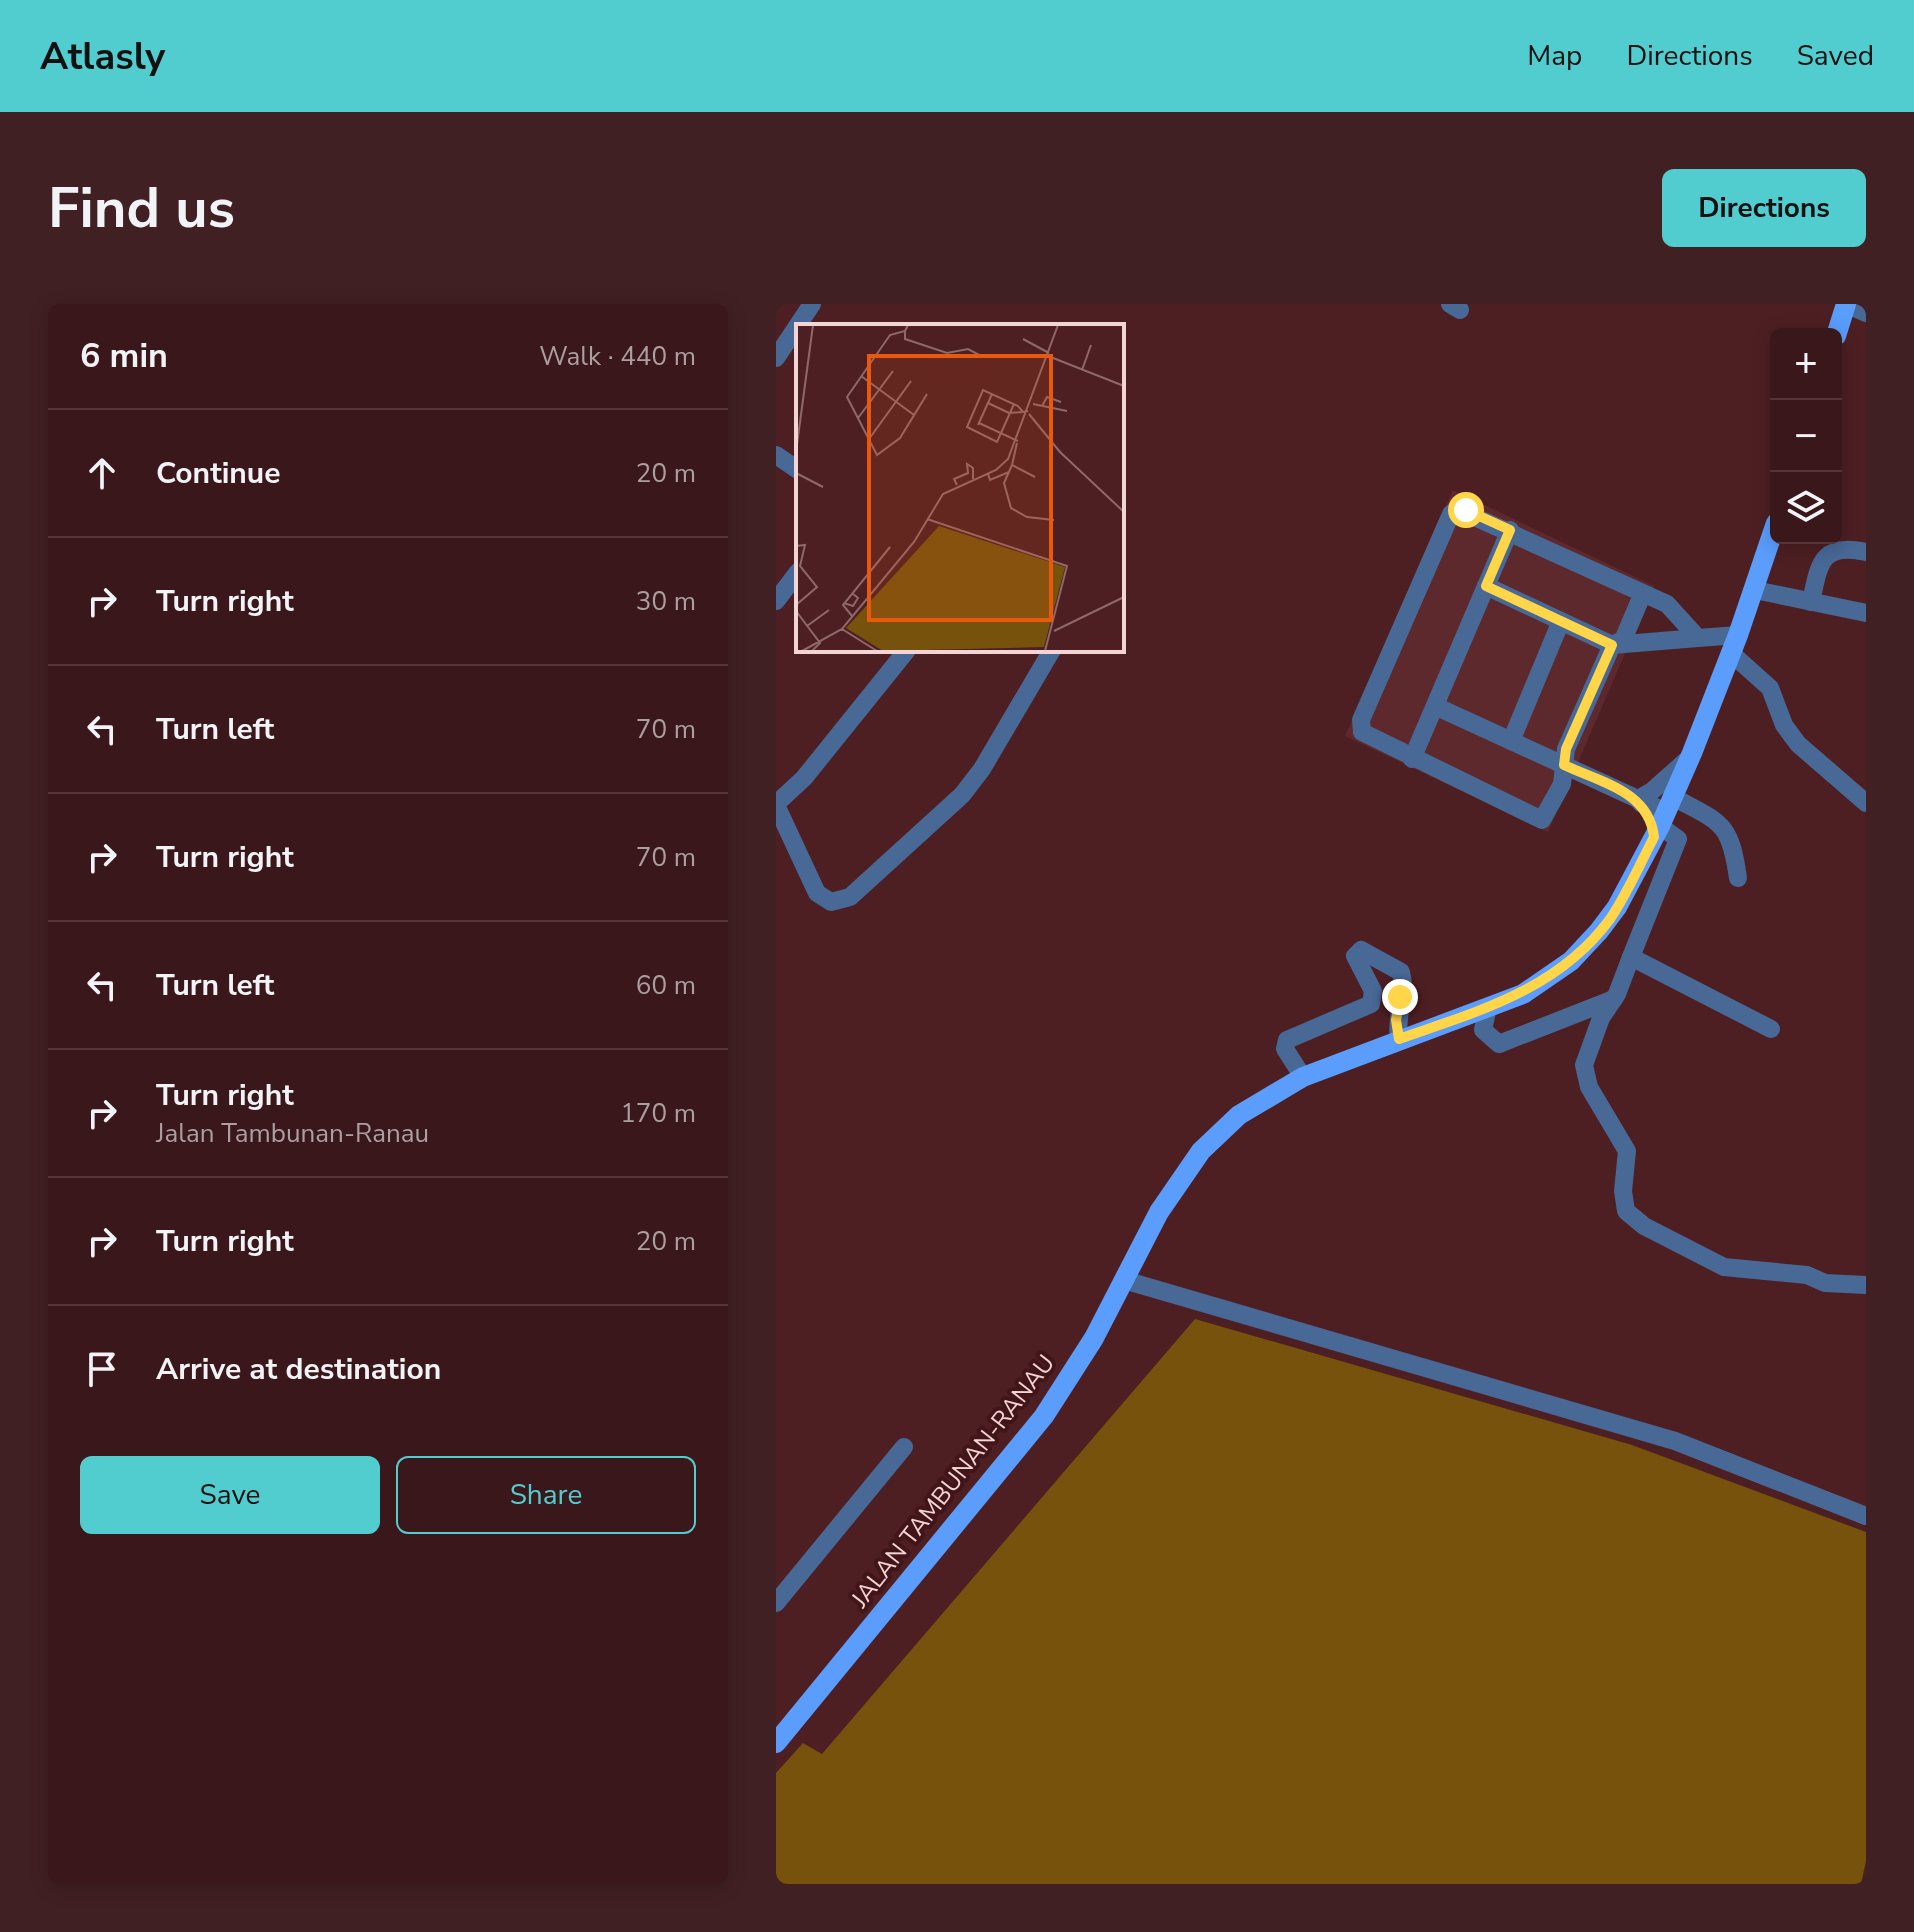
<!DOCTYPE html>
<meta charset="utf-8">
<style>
:root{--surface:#3a171a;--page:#412023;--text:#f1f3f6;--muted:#ab9fa2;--line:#543639;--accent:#52cdcf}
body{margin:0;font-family:"Nunito Sans",sans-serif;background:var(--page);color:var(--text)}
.controls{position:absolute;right:24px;top:24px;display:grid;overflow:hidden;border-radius:12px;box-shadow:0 4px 20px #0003}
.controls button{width:72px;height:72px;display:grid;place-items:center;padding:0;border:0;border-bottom:2px solid var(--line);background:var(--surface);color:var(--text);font:40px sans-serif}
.stop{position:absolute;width:24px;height:24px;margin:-18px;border:6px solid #ffd54a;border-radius:50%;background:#fff}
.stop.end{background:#ffd54a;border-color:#fff;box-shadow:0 2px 8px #0008}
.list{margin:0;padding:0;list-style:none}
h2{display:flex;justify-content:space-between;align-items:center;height:104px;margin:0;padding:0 32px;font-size:34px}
h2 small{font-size:26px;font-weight:400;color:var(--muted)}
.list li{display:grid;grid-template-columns:52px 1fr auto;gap:24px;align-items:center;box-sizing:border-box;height:128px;padding:0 32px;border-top:2px solid var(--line)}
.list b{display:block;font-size:30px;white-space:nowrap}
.list p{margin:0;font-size:26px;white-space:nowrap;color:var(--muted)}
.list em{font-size:26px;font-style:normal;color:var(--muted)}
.actions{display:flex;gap:16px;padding:24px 32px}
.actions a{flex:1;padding:18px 0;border:2px solid var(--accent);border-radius:12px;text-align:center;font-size:28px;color:var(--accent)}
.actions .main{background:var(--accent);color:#111}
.icon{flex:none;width:44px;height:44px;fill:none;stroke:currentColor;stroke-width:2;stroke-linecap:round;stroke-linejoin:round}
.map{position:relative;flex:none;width:1090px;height:1580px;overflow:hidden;border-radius:12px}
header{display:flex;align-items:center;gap:48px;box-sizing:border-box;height:112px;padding:0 40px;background:var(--accent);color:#111}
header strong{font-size:38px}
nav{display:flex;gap:44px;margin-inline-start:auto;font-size:28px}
.intro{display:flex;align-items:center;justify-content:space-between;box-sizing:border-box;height:192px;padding:0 48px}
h1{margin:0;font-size:56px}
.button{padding:20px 36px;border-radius:12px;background:var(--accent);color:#111;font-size:28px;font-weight:700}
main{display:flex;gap:48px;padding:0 48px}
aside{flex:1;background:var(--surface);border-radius:12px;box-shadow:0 4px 20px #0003}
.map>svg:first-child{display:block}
.built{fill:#5d292d}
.grass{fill:#76520d}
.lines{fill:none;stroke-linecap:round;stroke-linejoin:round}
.minor{stroke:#486896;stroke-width:18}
.major{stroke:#5a9dfc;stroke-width:20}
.route{stroke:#ffd54a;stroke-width:10}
.labels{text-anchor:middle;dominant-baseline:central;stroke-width:8;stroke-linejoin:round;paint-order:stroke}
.street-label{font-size:24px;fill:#f3d5d5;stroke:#411519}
.inset-road{fill:none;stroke:#8f686a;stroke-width:2}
.view{fill:#e8590c;fill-opacity:0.15;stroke:#e8590c;stroke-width:4}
.inset-edge{fill:none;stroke:#f3d5d5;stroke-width:4}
</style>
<header>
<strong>Atlasly</strong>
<nav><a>Map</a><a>Directions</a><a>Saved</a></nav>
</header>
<div class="intro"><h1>Find us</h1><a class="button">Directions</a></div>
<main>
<aside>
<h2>6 min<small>Walk · 440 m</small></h2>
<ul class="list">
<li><svg class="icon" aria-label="ahead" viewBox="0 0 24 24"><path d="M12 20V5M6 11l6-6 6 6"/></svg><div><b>Continue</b></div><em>20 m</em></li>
<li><svg class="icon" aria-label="right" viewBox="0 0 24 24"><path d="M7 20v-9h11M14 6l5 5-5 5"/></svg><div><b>Turn right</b></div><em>30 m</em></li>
<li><svg class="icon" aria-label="left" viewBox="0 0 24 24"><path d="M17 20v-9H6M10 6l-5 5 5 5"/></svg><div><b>Turn left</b></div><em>70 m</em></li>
<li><svg class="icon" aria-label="right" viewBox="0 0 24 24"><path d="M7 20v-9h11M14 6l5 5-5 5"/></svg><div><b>Turn right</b></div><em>70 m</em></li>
<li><svg class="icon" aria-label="left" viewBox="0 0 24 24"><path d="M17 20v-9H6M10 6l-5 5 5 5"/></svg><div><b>Turn left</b></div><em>60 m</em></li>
<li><svg class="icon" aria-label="right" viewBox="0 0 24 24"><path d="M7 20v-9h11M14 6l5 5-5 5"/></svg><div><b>Turn right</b><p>Jalan Tambunan-Ranau</p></div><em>170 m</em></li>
<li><svg class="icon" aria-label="right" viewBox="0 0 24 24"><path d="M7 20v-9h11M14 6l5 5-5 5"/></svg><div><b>Turn right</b></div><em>20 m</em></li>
<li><svg class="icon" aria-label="arrive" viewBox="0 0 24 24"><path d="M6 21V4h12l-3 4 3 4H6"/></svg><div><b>Arrive at destination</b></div></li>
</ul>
<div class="actions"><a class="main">Save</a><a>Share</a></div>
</aside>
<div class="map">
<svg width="1090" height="1580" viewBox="0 0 1090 1580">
<rect width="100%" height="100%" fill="#4d1f23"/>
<polygon class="built" points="677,186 878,282 772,528 569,432"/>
<polygon class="grass" points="419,1015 856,1141 1090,1228 1090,1557 1085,1580 0,1580 0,1469 27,1439 46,1450"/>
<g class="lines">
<g class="minor">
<polyline points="674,0 684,6"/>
<polyline points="1070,0 1090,9"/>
<polyline points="0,54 36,0"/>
<polyline points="0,151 22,166"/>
<polyline points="710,282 836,341 922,334"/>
<polyline points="979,286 1090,309"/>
<polyline points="867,289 847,336 836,341 790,445 786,480 766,516 586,428 585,416 675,210 681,205 891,300 922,334 962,331"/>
<polyline points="0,297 22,268"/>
<path d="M1035,298C1043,261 1044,238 1090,248"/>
<polyline points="956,350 994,384 1008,421 1022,440 1090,499"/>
<polyline points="659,402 890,508"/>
<polyline points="735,437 785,317"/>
<polyline points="636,455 734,226"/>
<path d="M897,493C945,519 954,517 962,574"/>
<polyline points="865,499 862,495 876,487 912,455"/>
<polyline points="0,500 28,474 131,346"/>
<polyline points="0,501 41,589 55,598 74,593 186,491 206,465 276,346"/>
<polyline points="884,522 902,535 855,653 995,725"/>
<polyline points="855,653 841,690 825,714 808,761 813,783 851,847 847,887 850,907 868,922 948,963 1031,971 1049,979 1090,981"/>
<polyline points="712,703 707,726 723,740 838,695"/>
<path d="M527,773L509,745L511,736L595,700L597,687L579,652L585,646L625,668C631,690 619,713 623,735"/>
<polyline points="348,976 899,1137 1090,1212"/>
<polyline points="0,1299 128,1143"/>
</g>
<g class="major">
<polyline points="1060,32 1070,0"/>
<polyline points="0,1439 268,1112 318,1034 383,908 425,847 463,811 527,773 747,690 795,657 823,627 841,603 884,522 916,449 962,331 1000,219"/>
</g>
</g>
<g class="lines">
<path class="route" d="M624,693L620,716L623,735C702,707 782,686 834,615C851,590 864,560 878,533C873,487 824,478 788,461L790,445L836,341L710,282L734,226L690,206"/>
</g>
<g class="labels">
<g class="street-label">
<text transform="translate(177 1177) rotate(-52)">JALAN TAMBUNAN-RANAU</text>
</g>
</g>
<g transform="translate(20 20)">
<rect width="328" height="328" fill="#4d1f23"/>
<path d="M143,202L269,243L248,323L87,327L50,304Z" fill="#76520d"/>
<path class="inset-road" d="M112,1L109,7L94,11L51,73L81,131L104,114L131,70M109,7V15L151,29L172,25L187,33M227,15L253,29M252,32L328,62M286,46L295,21M65,52L118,91M192,79L213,89L227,88M218,80L201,118L171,103L187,66L222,82L227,88L232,87M237,80L271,87M246,82L251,73L265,78M233,90L264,128L328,188M62,94L97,47M183,99L222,117M182,101L196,70M73,115L115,57M221,119L216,141L239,153M0,128L17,1M216,141L208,159L215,184L231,193L258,196M0,149L27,163M192,150L194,156L213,148M161,161L158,155L172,149L171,140L177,144V155M131,195L271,242L249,327M0,222L9,221L4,242L21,263L0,281M48,279L57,282L62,274L56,269M0,287L24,319L16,327M56,292L47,281L94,223M11,302L33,286M46,305L81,327M258,307L328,273M6,327L46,305L118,218L147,170L200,146L212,135L262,1"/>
<path class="view" d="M73,32H255V296H73Z"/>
<rect width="328" height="328" class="inset-edge"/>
</g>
</svg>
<div class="controls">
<button>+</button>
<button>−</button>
<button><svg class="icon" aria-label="layers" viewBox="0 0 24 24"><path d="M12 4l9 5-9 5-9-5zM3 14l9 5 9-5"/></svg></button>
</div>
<div class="stop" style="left:690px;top:206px"></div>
<div class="stop end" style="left:624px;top:693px"></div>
</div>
</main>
